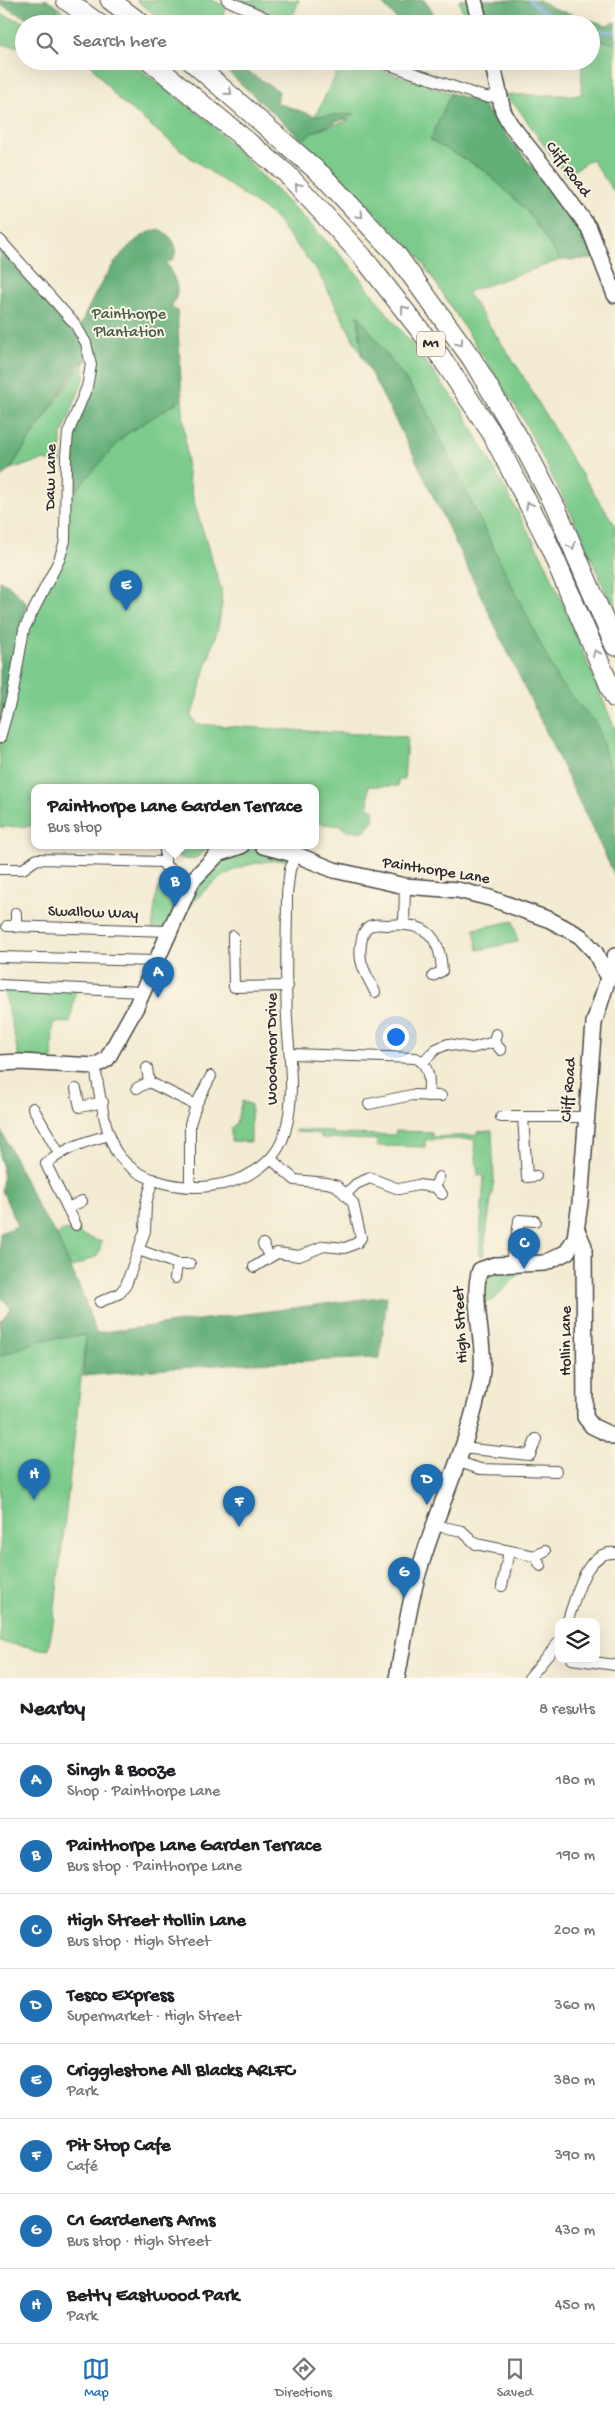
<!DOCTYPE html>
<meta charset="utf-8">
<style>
:root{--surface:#fff;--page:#f6f6f6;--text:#202124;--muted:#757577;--line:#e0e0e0;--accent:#1f6fb2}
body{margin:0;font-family:"Gochi Hand",sans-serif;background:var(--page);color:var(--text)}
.controls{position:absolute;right:15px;bottom:15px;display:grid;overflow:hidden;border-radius:10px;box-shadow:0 5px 20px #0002}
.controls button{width:45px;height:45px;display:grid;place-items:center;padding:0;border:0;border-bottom:1px solid var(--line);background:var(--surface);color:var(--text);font:25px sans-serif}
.you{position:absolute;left:395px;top:1036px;width:18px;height:18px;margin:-12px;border:4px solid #fff;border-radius:50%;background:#1a73e8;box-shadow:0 0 0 8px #1a73e833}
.badge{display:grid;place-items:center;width:32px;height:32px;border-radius:50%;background:var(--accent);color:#fff;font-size:16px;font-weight:700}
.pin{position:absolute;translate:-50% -41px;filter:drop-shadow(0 1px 2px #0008)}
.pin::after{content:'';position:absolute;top:26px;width:18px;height:15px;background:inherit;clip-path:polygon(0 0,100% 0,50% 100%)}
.popup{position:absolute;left:31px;top:784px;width:288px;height:65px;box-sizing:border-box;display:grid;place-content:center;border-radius:10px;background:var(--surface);filter:drop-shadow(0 1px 4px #0005);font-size:16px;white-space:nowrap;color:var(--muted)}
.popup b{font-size:19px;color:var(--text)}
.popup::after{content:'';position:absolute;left:50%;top:100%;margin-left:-10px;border:10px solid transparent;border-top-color:var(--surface)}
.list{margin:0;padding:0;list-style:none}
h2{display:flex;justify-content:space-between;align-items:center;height:65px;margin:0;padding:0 20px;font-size:21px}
h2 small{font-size:16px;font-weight:400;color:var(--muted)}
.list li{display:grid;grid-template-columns:32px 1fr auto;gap:15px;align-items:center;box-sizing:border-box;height:75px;padding:0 20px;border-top:1px solid var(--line)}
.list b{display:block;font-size:19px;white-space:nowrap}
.list p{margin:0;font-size:16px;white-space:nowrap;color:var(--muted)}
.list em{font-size:16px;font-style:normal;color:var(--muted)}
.icon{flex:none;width:28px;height:28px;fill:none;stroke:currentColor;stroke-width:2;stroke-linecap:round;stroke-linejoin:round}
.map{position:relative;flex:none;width:615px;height:1678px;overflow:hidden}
.search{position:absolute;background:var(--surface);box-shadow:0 5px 20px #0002;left:15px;right:15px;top:15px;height:55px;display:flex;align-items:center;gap:12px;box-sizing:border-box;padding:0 18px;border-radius:28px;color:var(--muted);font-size:19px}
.sheet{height:665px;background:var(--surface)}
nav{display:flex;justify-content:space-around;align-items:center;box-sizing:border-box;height:70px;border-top:1px solid var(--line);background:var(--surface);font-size:14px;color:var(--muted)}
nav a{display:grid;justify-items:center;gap:2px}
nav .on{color:var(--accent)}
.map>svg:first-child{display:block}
.green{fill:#7bcb8c;stroke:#537b5c}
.forest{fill:#64af78;stroke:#486d52}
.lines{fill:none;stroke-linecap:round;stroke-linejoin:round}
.stream{stroke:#7fb0ea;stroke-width:2.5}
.street-casing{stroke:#494844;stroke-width:12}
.secondary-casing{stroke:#494844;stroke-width:18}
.highway-casing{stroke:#494844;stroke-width:21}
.street{stroke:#fff;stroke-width:10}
.secondary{stroke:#fff;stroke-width:15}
.highway{stroke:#fff;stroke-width:19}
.oneway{stroke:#a0a0a0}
.labels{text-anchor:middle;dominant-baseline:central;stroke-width:4;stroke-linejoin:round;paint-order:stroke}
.shield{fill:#fcf5e5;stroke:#6a6863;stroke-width:1}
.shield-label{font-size:15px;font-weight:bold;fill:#2b2b2b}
.street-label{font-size:16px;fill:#2b2b2b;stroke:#fcf5e5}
.park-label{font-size:16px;fill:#435b48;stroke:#fcf5e5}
</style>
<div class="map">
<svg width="615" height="1678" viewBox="0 0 615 1678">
<rect width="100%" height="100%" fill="#fcf5e5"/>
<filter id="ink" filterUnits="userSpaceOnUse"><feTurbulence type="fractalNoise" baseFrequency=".02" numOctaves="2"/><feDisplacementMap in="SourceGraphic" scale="10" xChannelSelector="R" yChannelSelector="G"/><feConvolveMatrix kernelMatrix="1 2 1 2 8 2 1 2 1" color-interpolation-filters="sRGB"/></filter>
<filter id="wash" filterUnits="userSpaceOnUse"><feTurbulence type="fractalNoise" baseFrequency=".0096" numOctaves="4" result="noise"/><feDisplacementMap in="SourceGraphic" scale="20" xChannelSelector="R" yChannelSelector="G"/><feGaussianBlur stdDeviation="1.12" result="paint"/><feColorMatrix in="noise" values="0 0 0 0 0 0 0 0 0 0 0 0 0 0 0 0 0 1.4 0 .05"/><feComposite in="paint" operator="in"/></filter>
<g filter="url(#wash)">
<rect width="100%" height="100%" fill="#f3ebd2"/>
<g class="green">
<polygon points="136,0 211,0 226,6 220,24 168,24"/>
<polygon points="240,0 299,0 291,21"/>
<polygon points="459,0 468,0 474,24 466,24"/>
<polygon points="55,5 79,24 61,24"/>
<polygon points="0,14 29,24 24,24 24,47 0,44"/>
<polygon points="591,37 615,44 615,193 591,159 566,176 517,107 504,95 581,95 582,61 591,61"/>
<polygon points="88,61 129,61 209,122 349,264 461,408 547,566 615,729 615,787 597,725 559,683 424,405 358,316 362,356 318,272 272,215 191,158 118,99"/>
<polygon points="343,61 355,61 451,93 431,140 484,170 525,208 560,260 467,292 520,371 569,455 615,525 615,613 576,523 521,415 417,254 302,140 313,132 349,120 315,116"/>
<polygon points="84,360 84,378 61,438 61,463 44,460 10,469"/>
<polygon points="182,399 188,476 196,509 221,589 222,605 218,627 191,718 195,720 194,724 407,737 404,780 398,780 398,786 368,786 369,809 374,809 373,820 364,831 347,831 341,826 315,823 315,788 35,788 35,826 0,827 0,738 21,642 59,560 67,508 76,490 125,435"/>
<path d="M173,846H212C198,855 193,866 176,855Z"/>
<path d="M241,846H263L296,860C228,859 209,882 169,931H152L156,897L165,866L192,881Z"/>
<polygon points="513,921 518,942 478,950 474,929"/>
<polygon points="3,985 76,989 70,1023 53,1022 52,1063 20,1062"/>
<polygon points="242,1101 251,1105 251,1142 231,1141 231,1128 236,1123"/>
<polygon points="296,1130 329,1131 335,1134 395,1135 396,1131 432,1132 432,1137 477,1135 477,1132 492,1131 494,1179 483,1256 479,1255 484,1176 478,1175 474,1139 425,1140 425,1147 377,1146 377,1140 321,1138 321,1134 295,1132"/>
<polygon points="78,1229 81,1235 102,1242 97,1256 71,1268 56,1235 63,1231"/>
<path d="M523,1270L492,1301H485C485,1292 481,1279 489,1273Z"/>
<polygon points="86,1335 53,1624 48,1650 0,1642 0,1355 42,1340"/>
</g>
<g class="forest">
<path d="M0,0H48L55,5L61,24C39,24 18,15 0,4Z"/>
<polygon points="379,0 397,0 401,5 408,0 424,0 442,24 401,24"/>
<polygon points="481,0 539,0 553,8 606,25 615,22 615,44 591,37 591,24 541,24 498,13 499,24 488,24"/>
<polygon points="216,61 230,61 279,91 277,103 315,116 355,114 313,132 302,140"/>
<polygon points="451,93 481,103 582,229 597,259 560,260 527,211 484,170 430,140"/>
<path d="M159,229C172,236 181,247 172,261L166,262C175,281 183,288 171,307L177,311L182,399L125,435L76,490L73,454L75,434L93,385L98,356L80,363L10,469L0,478V250L76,335C91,301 118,238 159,229Z"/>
<polygon points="358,315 424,405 559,682 597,725 615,787 615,876 413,454 362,356"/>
<polygon points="0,581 8,584 26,603 6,701 0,721"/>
<polygon points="0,1128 39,1209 56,1234 82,1293 96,1333 387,1296 380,1358 227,1364 83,1376 86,1335 42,1340 0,1356 0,1322 11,1308 0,1296 0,1233 17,1226 2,1190 3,1167 0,1159"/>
</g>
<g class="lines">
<g class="stream">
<polyline points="529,0 540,9 571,24"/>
<polyline points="591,30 611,32 615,30"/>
</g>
</g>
</g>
<g filter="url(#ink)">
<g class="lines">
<defs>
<g id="street">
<polyline points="227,0 279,24"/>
<polyline points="378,61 475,94 486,97 499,96"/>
<polyline points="0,240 75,324 86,343 91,365 87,387 68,433 66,456 65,541 59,560 24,629 13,692 0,738"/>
<polyline points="165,846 165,866 192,881"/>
<polyline points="0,869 23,869 37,859 164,862"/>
<polyline points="404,923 405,886"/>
<polyline points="7,926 169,931"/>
<polyline points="16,927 16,913"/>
<polyline points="233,936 234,987 288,986"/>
<polyline points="0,957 155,961"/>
<polyline points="0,985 142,992"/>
<path d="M375,992C371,983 365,974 362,964C359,955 360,933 368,927C374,923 381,925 387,925C424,922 440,933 442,971L433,976"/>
<polyline points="496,1034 494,1042 501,1050"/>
<path d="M291,1054L416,1058C430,1065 430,1081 428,1096"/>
<polyline points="423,1062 436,1049 448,1044 472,1048 494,1042"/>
<path d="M95,1066C98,1086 106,1138 117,1153C153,1204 267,1198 285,1132C296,1095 289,1057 287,1019C285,978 287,936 287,894L290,869L297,855"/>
<polyline points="149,1082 196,1105"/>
<polyline points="137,1088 149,1082 147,1068"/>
<polyline points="76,1089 80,1107 103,1102"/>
<polyline points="369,1104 412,1095 441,1096"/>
<polyline points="33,1108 59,1153"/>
<polyline points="501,1117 586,1117"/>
<polyline points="523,1117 527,1177 536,1176"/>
<polyline points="439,1177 435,1187 442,1194"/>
<polyline points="190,1186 190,1124 196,1105 211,1076"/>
<polyline points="346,1194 356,1184 370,1178 399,1189 418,1185 435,1187"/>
<polyline points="68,1208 82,1201"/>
<path d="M76,1225L46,1164C65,1148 86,1141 110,1135"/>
<polyline points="263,1244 269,1256"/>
<polyline points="139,1250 177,1264 190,1264"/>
<path d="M511,1264C512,1247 518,1237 519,1220L535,1221"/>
<polyline points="254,1267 277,1253 299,1256 324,1246 345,1248 357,1243 361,1238 353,1203 337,1186 327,1183 295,1180 271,1159"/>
<polyline points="175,1278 177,1264"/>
<polyline points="100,1302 120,1293 126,1285 145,1231 146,1203 153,1179"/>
<polyline points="461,1448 530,1455 536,1439"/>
<polyline points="456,1461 480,1469 556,1471"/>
<polyline points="434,1525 462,1531 476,1544 535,1556"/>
<polyline points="541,1566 535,1556 545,1551"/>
<polyline points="502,1586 509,1551"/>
<path d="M567,1622C576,1600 584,1550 615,1553"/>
<polyline points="572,1659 615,1665"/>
<polyline points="529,1678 559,1642"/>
</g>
<g id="secondary">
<polyline points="474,0 480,24"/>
<polyline points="492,61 503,111 510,124 552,177 589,228 615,295"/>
<polyline points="263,846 297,855 334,870 405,886 458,890 490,898 550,920 580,936 595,952 608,978"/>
<polyline points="0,1063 20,1062 95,1066 107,1059 136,1007 192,881 218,854 241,846"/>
<polyline points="577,1230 584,1246 585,1417 592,1426 615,1437"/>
<path d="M397,1678C404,1644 408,1607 418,1574C437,1509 469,1446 481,1379C487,1344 470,1300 480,1270L494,1265L545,1263L567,1252L575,1238L580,1203L594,1023L615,956"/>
</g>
<g id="highway">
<polyline points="66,0 99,24"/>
<polyline points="110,0 142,24"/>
<polyline points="150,61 287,174 362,256 441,357 491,432 544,534 615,698"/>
<polyline points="191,61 323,176 396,254 472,359 528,454 556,508 615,646"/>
</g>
</defs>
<use href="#street" class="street-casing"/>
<use href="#secondary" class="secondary-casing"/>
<use href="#highway" class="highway-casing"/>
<use href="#street" class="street"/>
<use href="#secondary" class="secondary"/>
<use href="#highway" class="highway"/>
</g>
<defs><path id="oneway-chevron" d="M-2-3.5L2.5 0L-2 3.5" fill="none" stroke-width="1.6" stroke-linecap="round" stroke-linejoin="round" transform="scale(1.25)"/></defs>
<g class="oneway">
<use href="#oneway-chevron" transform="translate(229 92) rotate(40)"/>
<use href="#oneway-chevron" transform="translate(298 186) rotate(-132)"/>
<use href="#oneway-chevron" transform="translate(360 215) rotate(47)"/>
<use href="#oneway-chevron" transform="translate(404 309) rotate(-128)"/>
<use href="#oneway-chevron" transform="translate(460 343) rotate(54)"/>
<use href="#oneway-chevron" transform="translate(529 505) rotate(-118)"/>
<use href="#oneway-chevron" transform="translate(572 546) rotate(67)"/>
<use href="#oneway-chevron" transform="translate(596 653) rotate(-114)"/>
</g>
</g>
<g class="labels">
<rect class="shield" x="417" y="331.5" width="28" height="25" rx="4"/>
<g class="shield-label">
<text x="431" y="344">M1</text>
</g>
<g class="street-label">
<text transform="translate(567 170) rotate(53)">Cliff Road</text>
<text transform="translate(52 477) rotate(-89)">Daw Lane</text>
<text transform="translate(436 872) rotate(9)">Painthorpe Lane</text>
<text transform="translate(93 914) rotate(2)">Swallow Way</text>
<text transform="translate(273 1049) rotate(-90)">Woodmoor Drive</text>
<text transform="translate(570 1090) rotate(-86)">Cliff Road</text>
<text transform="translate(462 1325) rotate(-93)">High Street</text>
<text transform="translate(567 1341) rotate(-90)">Hollin Lane</text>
</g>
<g class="park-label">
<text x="129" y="315">Painthorpe<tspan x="129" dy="18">Plantation</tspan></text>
</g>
</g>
</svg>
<div class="controls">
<button><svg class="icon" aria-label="layers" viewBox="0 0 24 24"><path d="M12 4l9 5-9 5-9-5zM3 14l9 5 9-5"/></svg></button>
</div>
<div class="you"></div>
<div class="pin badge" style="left:158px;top:998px">A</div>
<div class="pin badge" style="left:175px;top:907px">B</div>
<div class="popup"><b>Painthorpe Lane Garden Terrace</b>Bus stop</div>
<div class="pin badge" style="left:524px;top:1269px">C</div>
<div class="pin badge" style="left:427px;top:1505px">D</div>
<div class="pin badge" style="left:126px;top:611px">E</div>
<div class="pin badge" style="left:239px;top:1527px">F</div>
<div class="pin badge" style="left:404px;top:1598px">G</div>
<div class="pin badge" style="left:34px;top:1500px">H</div>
<div class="search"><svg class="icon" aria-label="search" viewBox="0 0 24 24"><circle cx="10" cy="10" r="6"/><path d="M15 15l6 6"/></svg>Search here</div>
</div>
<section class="sheet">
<h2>Nearby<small>8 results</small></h2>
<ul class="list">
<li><span class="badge">A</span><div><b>Singh &amp; Booze</b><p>Shop · Painthorpe Lane</p></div><em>180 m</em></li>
<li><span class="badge">B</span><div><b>Painthorpe Lane Garden Terrace</b><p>Bus stop · Painthorpe Lane</p></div><em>190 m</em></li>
<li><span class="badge">C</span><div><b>High Street Hollin Lane</b><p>Bus stop · High Street</p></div><em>200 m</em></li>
<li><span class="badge">D</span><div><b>Tesco Express</b><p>Supermarket · High Street</p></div><em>360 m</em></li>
<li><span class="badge">E</span><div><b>Crigglestone All Blacks ARLFC</b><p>Park</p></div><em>380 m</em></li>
<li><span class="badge">F</span><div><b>Pit Stop Cafe</b><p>Café</p></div><em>390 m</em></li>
<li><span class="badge">G</span><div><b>C1 Gardeners Arms</b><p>Bus stop · High Street</p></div><em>430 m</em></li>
<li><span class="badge">H</span><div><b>Betty Eastwood Park</b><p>Park</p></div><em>450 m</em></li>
</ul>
</section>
<nav>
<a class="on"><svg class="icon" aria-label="map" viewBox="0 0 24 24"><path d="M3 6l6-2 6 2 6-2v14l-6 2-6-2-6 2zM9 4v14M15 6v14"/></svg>Map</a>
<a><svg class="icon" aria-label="directions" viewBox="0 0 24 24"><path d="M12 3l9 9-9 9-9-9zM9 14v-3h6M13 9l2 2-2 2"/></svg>Directions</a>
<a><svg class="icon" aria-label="saved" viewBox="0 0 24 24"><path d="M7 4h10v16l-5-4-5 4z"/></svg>Saved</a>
</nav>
